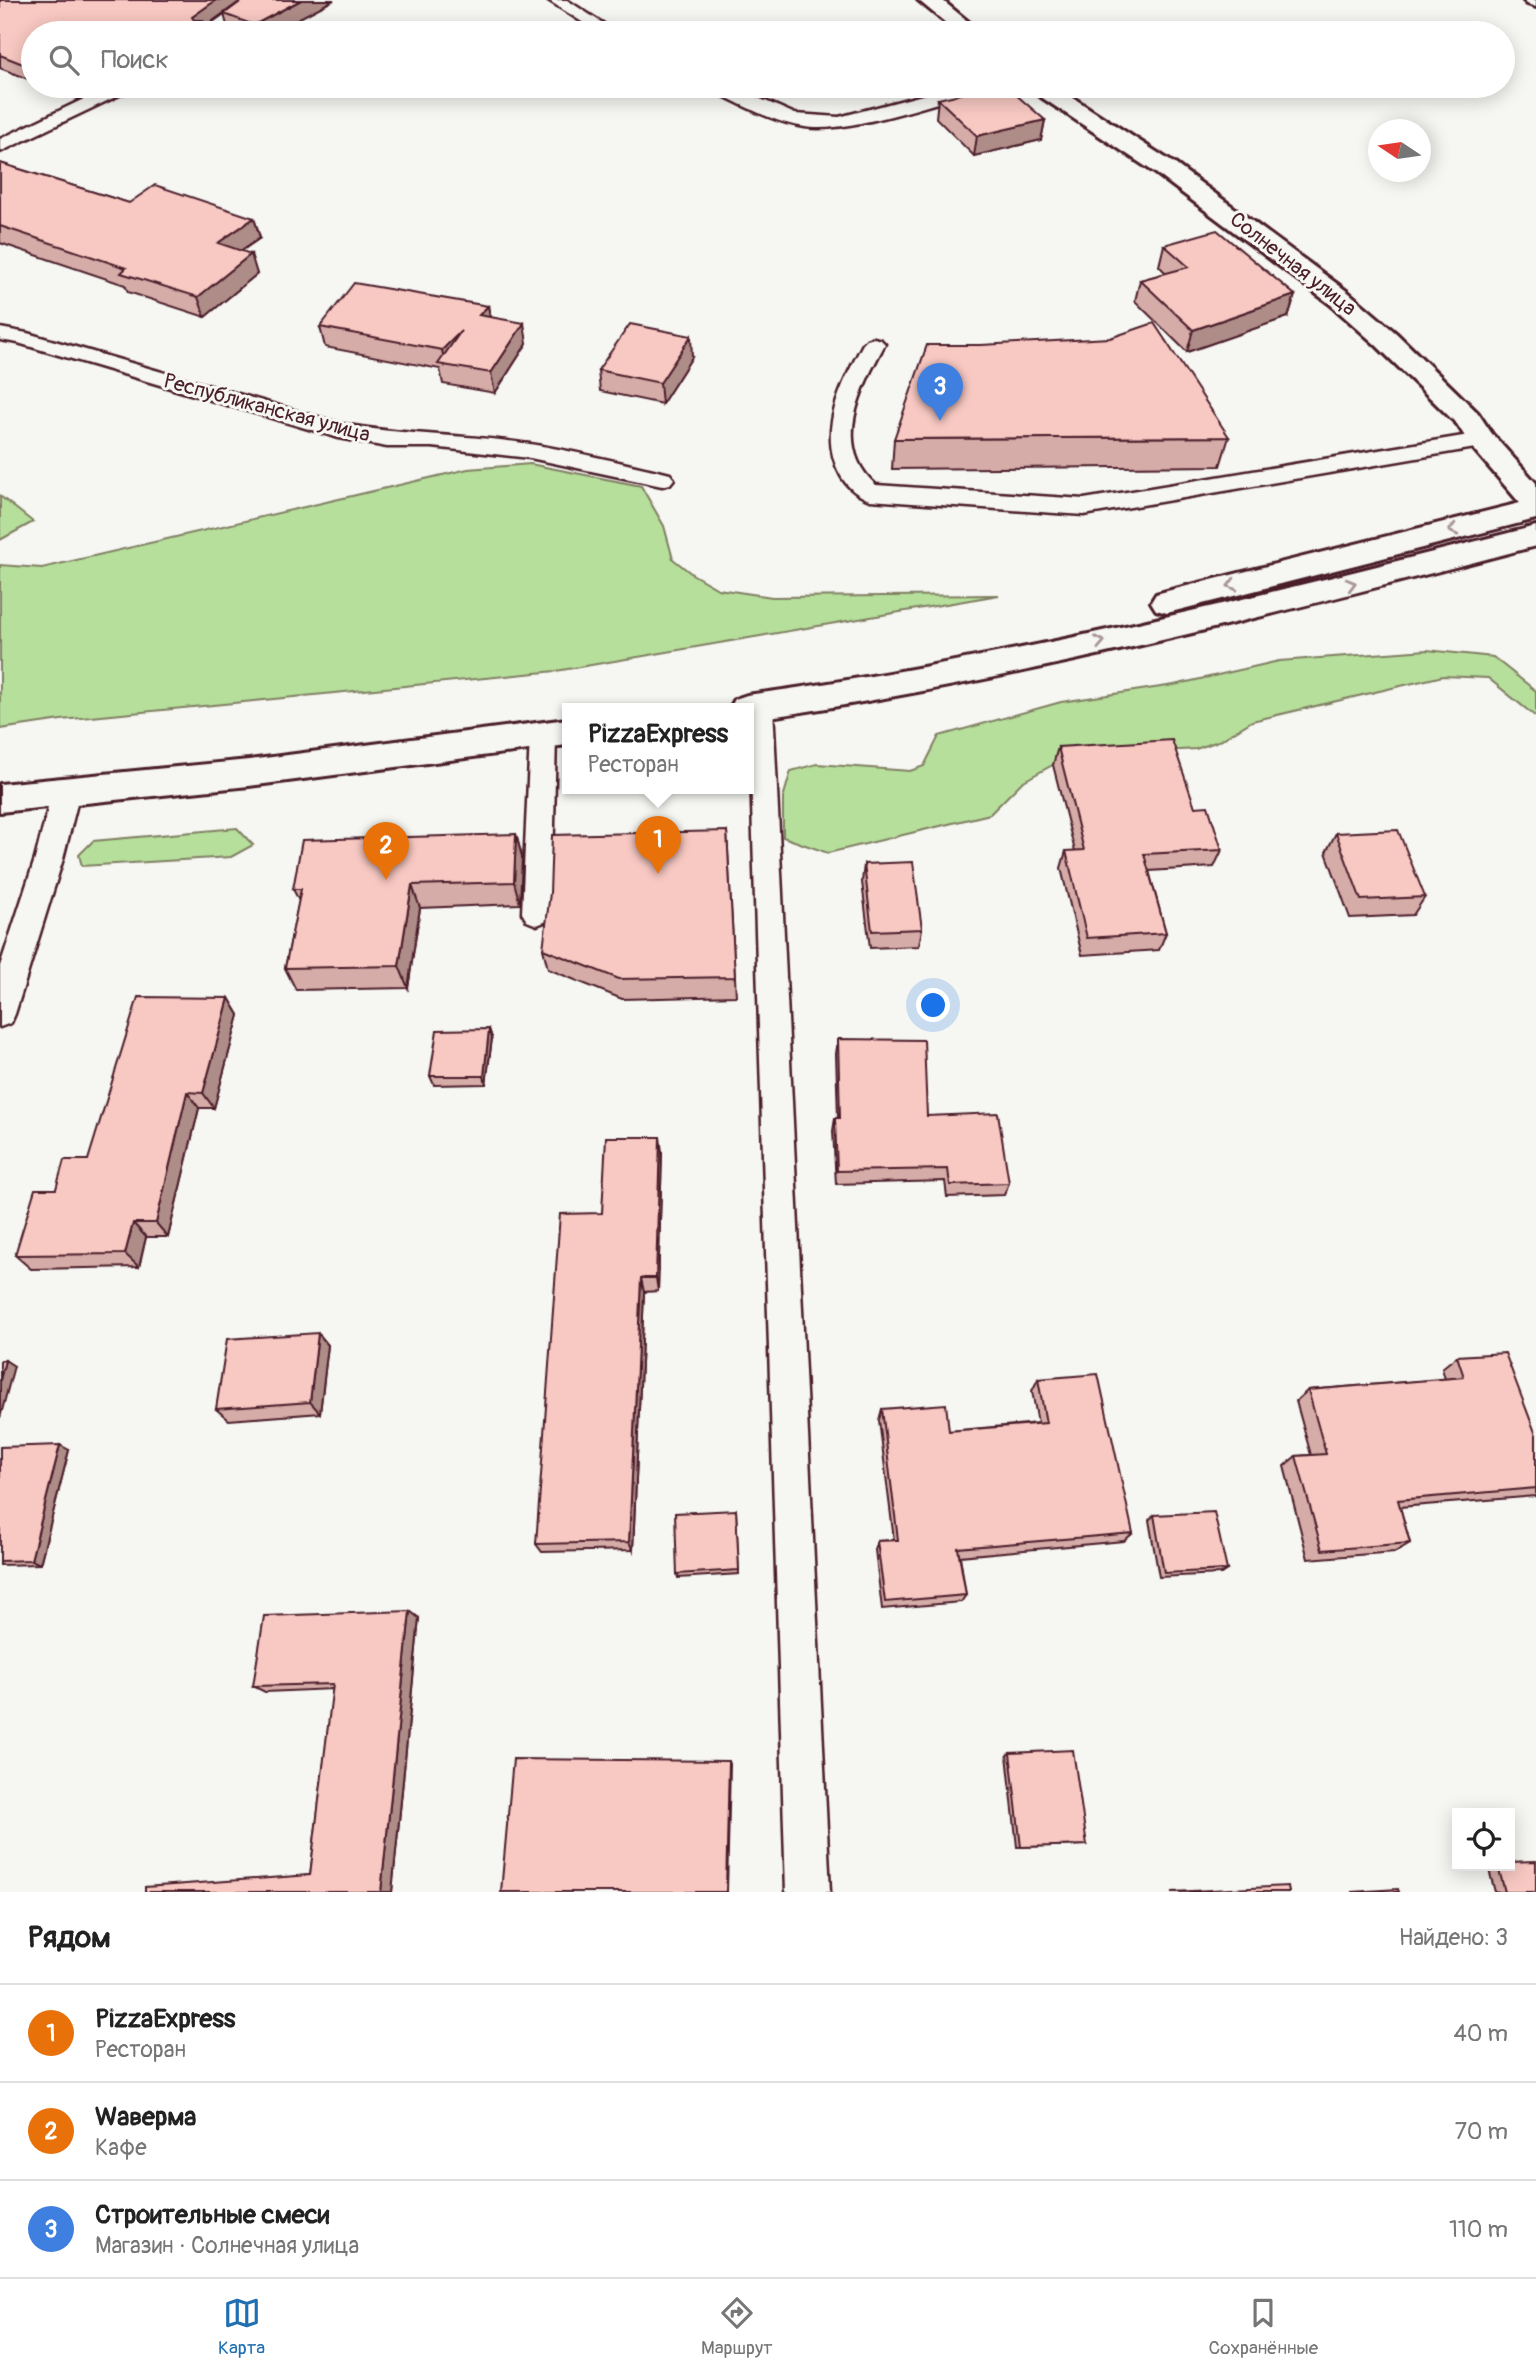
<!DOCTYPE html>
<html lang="ru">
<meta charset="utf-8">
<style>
:root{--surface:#fff;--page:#f2f2f2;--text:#222;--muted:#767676;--line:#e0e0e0;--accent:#1f6fb2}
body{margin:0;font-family:Pangolin,sans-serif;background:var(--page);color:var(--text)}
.controls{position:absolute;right:21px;bottom:21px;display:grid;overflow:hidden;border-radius:0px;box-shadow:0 4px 18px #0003}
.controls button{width:63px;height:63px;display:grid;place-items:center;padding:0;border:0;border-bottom:2px solid var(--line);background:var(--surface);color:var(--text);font:35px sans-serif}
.compass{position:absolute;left:1368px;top:119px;width:63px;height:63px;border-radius:50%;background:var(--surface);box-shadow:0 4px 18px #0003;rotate:283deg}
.you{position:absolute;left:934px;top:1006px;width:24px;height:24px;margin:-18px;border:5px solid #fff;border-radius:50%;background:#1a73e8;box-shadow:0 0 0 10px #1a73e833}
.badge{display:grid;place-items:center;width:46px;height:46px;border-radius:50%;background:var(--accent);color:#fff;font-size:23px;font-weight:700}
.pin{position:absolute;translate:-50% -58px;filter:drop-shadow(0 2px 4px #0008)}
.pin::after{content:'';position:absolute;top:37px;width:24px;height:21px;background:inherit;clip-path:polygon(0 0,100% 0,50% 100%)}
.popup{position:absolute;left:562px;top:703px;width:192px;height:91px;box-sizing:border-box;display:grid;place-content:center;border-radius:0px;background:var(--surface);filter:drop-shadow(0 2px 5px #0005);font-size:23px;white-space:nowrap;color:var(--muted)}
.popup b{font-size:26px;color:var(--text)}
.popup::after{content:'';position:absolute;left:50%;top:100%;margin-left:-14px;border:14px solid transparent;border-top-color:var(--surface)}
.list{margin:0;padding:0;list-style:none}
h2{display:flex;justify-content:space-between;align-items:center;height:91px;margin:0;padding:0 28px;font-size:30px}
h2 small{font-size:23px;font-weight:400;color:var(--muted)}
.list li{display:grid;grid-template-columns:46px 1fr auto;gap:21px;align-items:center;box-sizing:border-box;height:98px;padding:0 28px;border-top:2px solid var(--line)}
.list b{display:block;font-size:26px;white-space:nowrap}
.list p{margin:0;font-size:23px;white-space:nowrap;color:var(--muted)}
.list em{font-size:23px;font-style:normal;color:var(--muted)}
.icon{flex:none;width:38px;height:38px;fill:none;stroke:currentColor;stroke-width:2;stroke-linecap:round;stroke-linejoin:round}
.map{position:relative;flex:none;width:1536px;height:1892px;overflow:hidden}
.search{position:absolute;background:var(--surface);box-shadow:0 4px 18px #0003;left:21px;right:21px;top:21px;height:77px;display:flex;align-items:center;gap:18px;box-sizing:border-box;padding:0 24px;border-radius:38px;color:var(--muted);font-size:26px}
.sheet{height:385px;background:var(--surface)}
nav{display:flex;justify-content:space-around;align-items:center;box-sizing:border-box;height:98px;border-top:2px solid var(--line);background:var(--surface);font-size:19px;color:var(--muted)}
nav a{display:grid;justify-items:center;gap:4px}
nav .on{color:var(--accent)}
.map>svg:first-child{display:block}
.green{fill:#b6df9b;stroke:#807f63;stroke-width:2}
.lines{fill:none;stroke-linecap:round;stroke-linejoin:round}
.lane-casing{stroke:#4a1f2b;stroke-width:5}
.street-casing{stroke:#4a1f2b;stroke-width:6}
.secondary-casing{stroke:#4a1f2b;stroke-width:6}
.lane{fill:#f6f6f2;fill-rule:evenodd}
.street{fill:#f6f6f2;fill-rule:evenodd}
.secondary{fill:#f6f6f2;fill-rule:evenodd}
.wall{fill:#d5aca7;stroke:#4a1f2b;stroke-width:2}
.shaded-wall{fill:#ae8c88;stroke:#4a1f2b;stroke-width:2}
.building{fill:#f8c8c2;stroke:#4a1f2b;stroke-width:2}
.oneway{stroke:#a99598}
.labels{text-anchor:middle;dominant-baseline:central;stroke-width:6;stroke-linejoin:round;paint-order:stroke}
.far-street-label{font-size:21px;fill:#4a1f2b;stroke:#f6f6f2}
</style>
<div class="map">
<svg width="1536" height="1892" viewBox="0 0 1536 1892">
<rect width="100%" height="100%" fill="#f6f6f2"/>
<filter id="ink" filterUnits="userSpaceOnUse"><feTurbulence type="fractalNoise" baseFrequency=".0143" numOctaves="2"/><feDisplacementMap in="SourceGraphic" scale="14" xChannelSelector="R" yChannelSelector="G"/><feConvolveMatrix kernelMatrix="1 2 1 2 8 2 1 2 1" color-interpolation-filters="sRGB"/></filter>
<g filter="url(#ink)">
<g class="green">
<polygon points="530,464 641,486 664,526 673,559 692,574 718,589 772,597 999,595 556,671 61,720 0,729 0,565 42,568 468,469"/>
<polygon points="0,496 33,522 0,540"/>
<polygon points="1427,650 1493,657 1536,691 1536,717 1488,678 1443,676 1252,721 1221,740 1196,749 1067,757 1022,782 990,814 828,853 783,837 783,798 791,771 817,764 910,771 924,766 939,736 1061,702 1174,685 1279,661"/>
<polygon points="237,828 253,845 231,857 82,866 79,855 93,841"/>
</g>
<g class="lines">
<defs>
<g id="lane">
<polygon points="246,0 265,0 218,33 199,33"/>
<polygon points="548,0 567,0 618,33 599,33"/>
<polygon points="111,86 133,86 130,90 0,152 0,139"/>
<path d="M708,86H731L795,114L839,117L957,86H985L982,90C937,102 848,134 805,127C771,122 741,104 711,90Z"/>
<path d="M0,328L27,333L342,424C404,436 467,434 530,444C574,451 618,462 662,472L670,474L674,479L670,484L662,486L530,458L432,447H387L339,438L18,343L0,340Z"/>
<path d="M874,338L881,340L885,344C861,388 831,446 876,485L1084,499L1481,433L1489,435L1492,440L1489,445L1481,447L1084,515L870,500C858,496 847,487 841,476C816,432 842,384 863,344L867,340Z"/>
<polygon points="760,696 769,699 773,706 830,1892 786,1892 749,708 747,706 751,699"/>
<polygon points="543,726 552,729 556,736 552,913 547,921 537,925 527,921 522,913 530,736 534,729"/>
<polygon points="66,781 76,785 80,792 63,859 15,1014 11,1023 0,1027 0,966 35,859 52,792 56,785"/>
</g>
<g id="street">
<polygon points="918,0 942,0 982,33 958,33"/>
<polygon points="1523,0 1536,0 1536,7 1527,4"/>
<polygon points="1029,86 1055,86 1175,164 1348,292 1396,333 1478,413 1492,434 1536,483 1536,512 1525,509 1471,446 1457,424 1376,345 1330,304 1157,174 1032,91"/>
</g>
<g id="secondary">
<polygon points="1536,499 1536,519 1167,613 1156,610 1151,602 1156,594 1167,591"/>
<path d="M1536,526V546C1276,614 1015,682 749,720V708H730L735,699L747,695C1014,659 1275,592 1536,526Z"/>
<polygon points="567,719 567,745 249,786 0,812 0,784 249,760"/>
</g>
</defs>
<use href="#lane" class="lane-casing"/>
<use href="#street" class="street-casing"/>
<use href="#secondary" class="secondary-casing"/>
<use href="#lane" class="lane"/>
<use href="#street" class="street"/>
<use href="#secondary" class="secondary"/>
</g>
<g class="wall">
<polygon points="0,0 206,26 33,33 33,81 0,68"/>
<polygon points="243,0 271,33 239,33 228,29 224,14"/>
<polygon points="45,86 105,86 78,99"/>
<polygon points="938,99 1045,120 1041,140 974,156 936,118"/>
<polygon points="0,163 129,203 254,218 260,238 241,251 257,274 205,317 128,292 125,285 0,243"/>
<polygon points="1164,245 1295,295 1288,317 1187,352 1135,301 1140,280 1166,273 1159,266"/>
<polygon points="488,306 490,317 527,343 495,393 443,384 440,369 325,347 320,327"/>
<polygon points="692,357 662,404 600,391 598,370"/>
<polygon points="1229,437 1220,466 892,469 894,439"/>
<polygon points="1058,747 1195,807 1222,850 1214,867 1149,871 1166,933 1159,950 1082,955 1061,868 1066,851 1075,851 1053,765"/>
<polygon points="727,831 736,996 622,999 548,969 543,949"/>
<polygon points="1336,833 1425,897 1413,915 1350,918 1326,852"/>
<polygon points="516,834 522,857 520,904 420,908 408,988 296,990 285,968 299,901 293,889"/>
<polygon points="864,864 922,929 919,946 870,948 862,882"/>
<polygon points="229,998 239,1015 214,1108 199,1108 168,1237 146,1237 139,1267 31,1269 15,1255 56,1189 88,1160"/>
<polygon points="489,1029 492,1038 486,1084 434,1085 430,1076"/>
<polygon points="838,1039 927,1116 1009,1183 1004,1195 947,1197 945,1181 836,1184 833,1131 835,1118 838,1118 836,1054"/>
<polygon points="662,1152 658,1291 644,1292 633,1550 542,1552 536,1544 602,1213"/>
<polygon points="318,1333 328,1345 320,1413 229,1420 216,1409"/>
<polygon points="1457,1356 1536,1435 1536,1496 1400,1507 1410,1543 1395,1552 1308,1559 1284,1466 1296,1456 1311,1455 1296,1401 1308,1390 1445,1379 1442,1368"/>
<polygon points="1038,1379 1133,1533 1124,1541 960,1556 966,1595 961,1602 882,1609 875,1550 877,1541 894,1540 879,1420 882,1409 949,1431 1038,1423 1032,1391"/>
<polygon points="0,1447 69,1450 40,1564 0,1565"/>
<polygon points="736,1510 739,1574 678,1578 677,1574"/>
<polygon points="1154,1515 1227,1570 1221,1574 1159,1577 1149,1520"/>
<polygon points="419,1618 392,1892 145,1892 310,1875 333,1689 265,1692 253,1686"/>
<polygon points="1010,1753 1087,1845 1017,1847 1007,1755"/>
<polygon points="1488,1866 1510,1866 1536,1892 1495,1892"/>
</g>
<g class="shaded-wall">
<polygon points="216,0 242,0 206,26 208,33 180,33 192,17"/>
<polygon points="301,0 334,0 271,33 256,33 254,25"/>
<polygon points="73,86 105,86 78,99"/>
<polygon points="1045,120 1041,140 974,156 977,136"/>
<polygon points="254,218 260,238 224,263 218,243"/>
<polygon points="251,254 257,274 205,317 198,297"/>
<polygon points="1295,295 1288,317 1187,352 1193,330"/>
<polygon points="488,306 492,327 479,315"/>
<polygon points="524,323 527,343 495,393 491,373"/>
<polygon points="461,331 445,365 442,350"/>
<polygon points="691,336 692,357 662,404 660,383"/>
<polygon points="516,834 522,857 520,904 514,882"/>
<polygon points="412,885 420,908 408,988 399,966"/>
<polygon points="229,998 239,1015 214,1108 203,1093"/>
<polygon points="489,1029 492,1038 486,1084 484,1076"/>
<polygon points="187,1092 199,1108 168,1237 156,1223"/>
<polygon points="660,1137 662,1152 658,1291 656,1278"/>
<polygon points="133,1223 146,1237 139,1267 125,1254"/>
<polygon points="641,1278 644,1292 633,1550 629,1542"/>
<polygon points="318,1333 328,1345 320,1413 310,1402"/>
<polygon points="5,1360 14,1366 0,1418 0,1380"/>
<polygon points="60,1445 69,1450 40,1564 31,1560"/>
<polygon points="410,1611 419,1618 392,1892 381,1892"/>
<polygon points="729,1761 730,1764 727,1892 726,1892"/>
</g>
<g class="building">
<polygon points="0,0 216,0 192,17 194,20 204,20 180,33 33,33 33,68 0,55"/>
<polygon points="243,0 301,0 254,25 224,14"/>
<polygon points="995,86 1006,86 1045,120 977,136 938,99"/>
<polygon points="0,163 129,203 155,185 254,218 218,243 251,254 198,297 121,273 126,268 0,226"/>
<polygon points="1217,230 1295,295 1193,330 1140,280 1189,267 1164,245"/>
<polygon points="354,283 488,306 479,315 524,323 491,373 438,364 461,331 442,350 320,327"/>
<polygon points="1154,323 1229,437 894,439 927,345 981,345 1110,338"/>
<polygon points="630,324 691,336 660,383 598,370"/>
<polygon points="1172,740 1195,807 1208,806 1222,850 1144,854 1166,933 1087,938 1066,851 1084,850 1058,747"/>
<polygon points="1398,830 1425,897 1361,900 1336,833"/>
<polygon points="727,831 735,977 619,979 543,949 550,893 552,835"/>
<polygon points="516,834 514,882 412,885 399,966 285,968 301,889 293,889 302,840"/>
<polygon points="913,862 922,929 872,931 864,864"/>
<polygon points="138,997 229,998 203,1093 187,1092 156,1223 133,1223 125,1254 15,1255 35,1189 56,1189 64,1160 88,1160"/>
<polygon points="489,1029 484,1076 430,1076 437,1030"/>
<polygon points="838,1039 924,1040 927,1116 998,1113 1009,1183 950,1185 948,1169 837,1171 835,1118 840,1118"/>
<polygon points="606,1137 660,1137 656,1278 641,1278 629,1542 536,1544 560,1214 602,1213"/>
<polygon points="318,1333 310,1402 216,1409 227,1339"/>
<polygon points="1505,1353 1536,1435 1536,1488 1398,1500 1410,1543 1322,1550 1296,1456 1326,1454 1308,1390 1464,1377 1457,1356"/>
<polygon points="5,1360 0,1380 0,1361"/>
<polygon points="1098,1374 1133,1533 958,1548 966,1595 885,1602 877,1541 898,1540 882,1409 946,1404 949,1431 1046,1423 1038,1379"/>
<polygon points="60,1445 31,1560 0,1561 0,1447"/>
<polygon points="736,1510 739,1570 677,1574 675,1513"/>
<polygon points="1214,1512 1227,1570 1164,1573 1154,1515"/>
<polygon points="410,1611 381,1892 145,1892 145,1887 310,1875 333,1684 253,1686 264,1616"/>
<polygon points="1073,1750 1087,1845 1021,1847 1010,1753"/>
<polygon points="513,1759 729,1761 726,1892 501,1892"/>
<polygon points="1536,1861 1536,1892 1505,1892 1498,1866 1510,1866 1510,1862"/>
<polygon points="1288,1886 1289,1892 1172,1892"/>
<polygon points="1398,1889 1399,1892 1351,1892"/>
</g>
<defs><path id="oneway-chevron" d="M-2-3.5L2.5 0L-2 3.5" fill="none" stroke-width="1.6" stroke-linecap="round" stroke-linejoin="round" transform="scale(1.75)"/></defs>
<g class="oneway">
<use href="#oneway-chevron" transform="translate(1453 530) rotate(166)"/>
<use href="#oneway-chevron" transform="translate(1351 584) rotate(-15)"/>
<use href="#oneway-chevron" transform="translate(1232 585) rotate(166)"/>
<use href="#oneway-chevron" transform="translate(1100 642) rotate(-12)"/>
</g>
</g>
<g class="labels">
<g class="far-street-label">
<text transform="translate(1293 264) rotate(38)">Солнечная улица</text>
<text transform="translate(267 408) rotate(15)">Республиканская улица</text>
</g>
</g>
</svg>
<div class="controls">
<button><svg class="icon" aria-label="locate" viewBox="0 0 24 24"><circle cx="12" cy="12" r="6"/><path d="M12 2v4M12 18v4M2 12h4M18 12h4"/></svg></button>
</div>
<svg class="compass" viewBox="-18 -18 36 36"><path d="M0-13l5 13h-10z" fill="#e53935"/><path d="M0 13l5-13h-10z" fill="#767676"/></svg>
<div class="you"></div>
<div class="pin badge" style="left:658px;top:874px;background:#e8710a">1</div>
<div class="popup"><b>PizzaExpress</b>Ресторан</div>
<div class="pin badge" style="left:386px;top:880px;background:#e8710a">2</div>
<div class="pin badge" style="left:940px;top:421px;background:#3f7fe0">3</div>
<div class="search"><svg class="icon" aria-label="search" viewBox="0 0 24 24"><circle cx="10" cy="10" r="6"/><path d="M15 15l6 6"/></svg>Поиск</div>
</div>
<section class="sheet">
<h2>Рядом<small>Найдено: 3</small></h2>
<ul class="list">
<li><span class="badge" style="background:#e8710a">1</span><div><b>PizzaExpress</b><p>Ресторан</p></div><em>40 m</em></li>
<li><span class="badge" style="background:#e8710a">2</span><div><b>Wаверма</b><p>Кафе</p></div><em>70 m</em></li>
<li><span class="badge" style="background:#3f7fe0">3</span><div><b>Строительные смеси</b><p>Магазин · Солнечная улица</p></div><em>110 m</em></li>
</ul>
</section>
<nav>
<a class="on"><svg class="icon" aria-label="map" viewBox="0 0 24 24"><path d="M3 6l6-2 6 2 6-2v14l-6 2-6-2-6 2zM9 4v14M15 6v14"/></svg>Карта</a>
<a><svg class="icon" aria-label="directions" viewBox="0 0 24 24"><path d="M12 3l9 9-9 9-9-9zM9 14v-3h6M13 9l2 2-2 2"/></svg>Маршрут</a>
<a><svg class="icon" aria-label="saved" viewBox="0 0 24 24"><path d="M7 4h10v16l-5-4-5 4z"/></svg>Сохранённые</a>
</nav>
